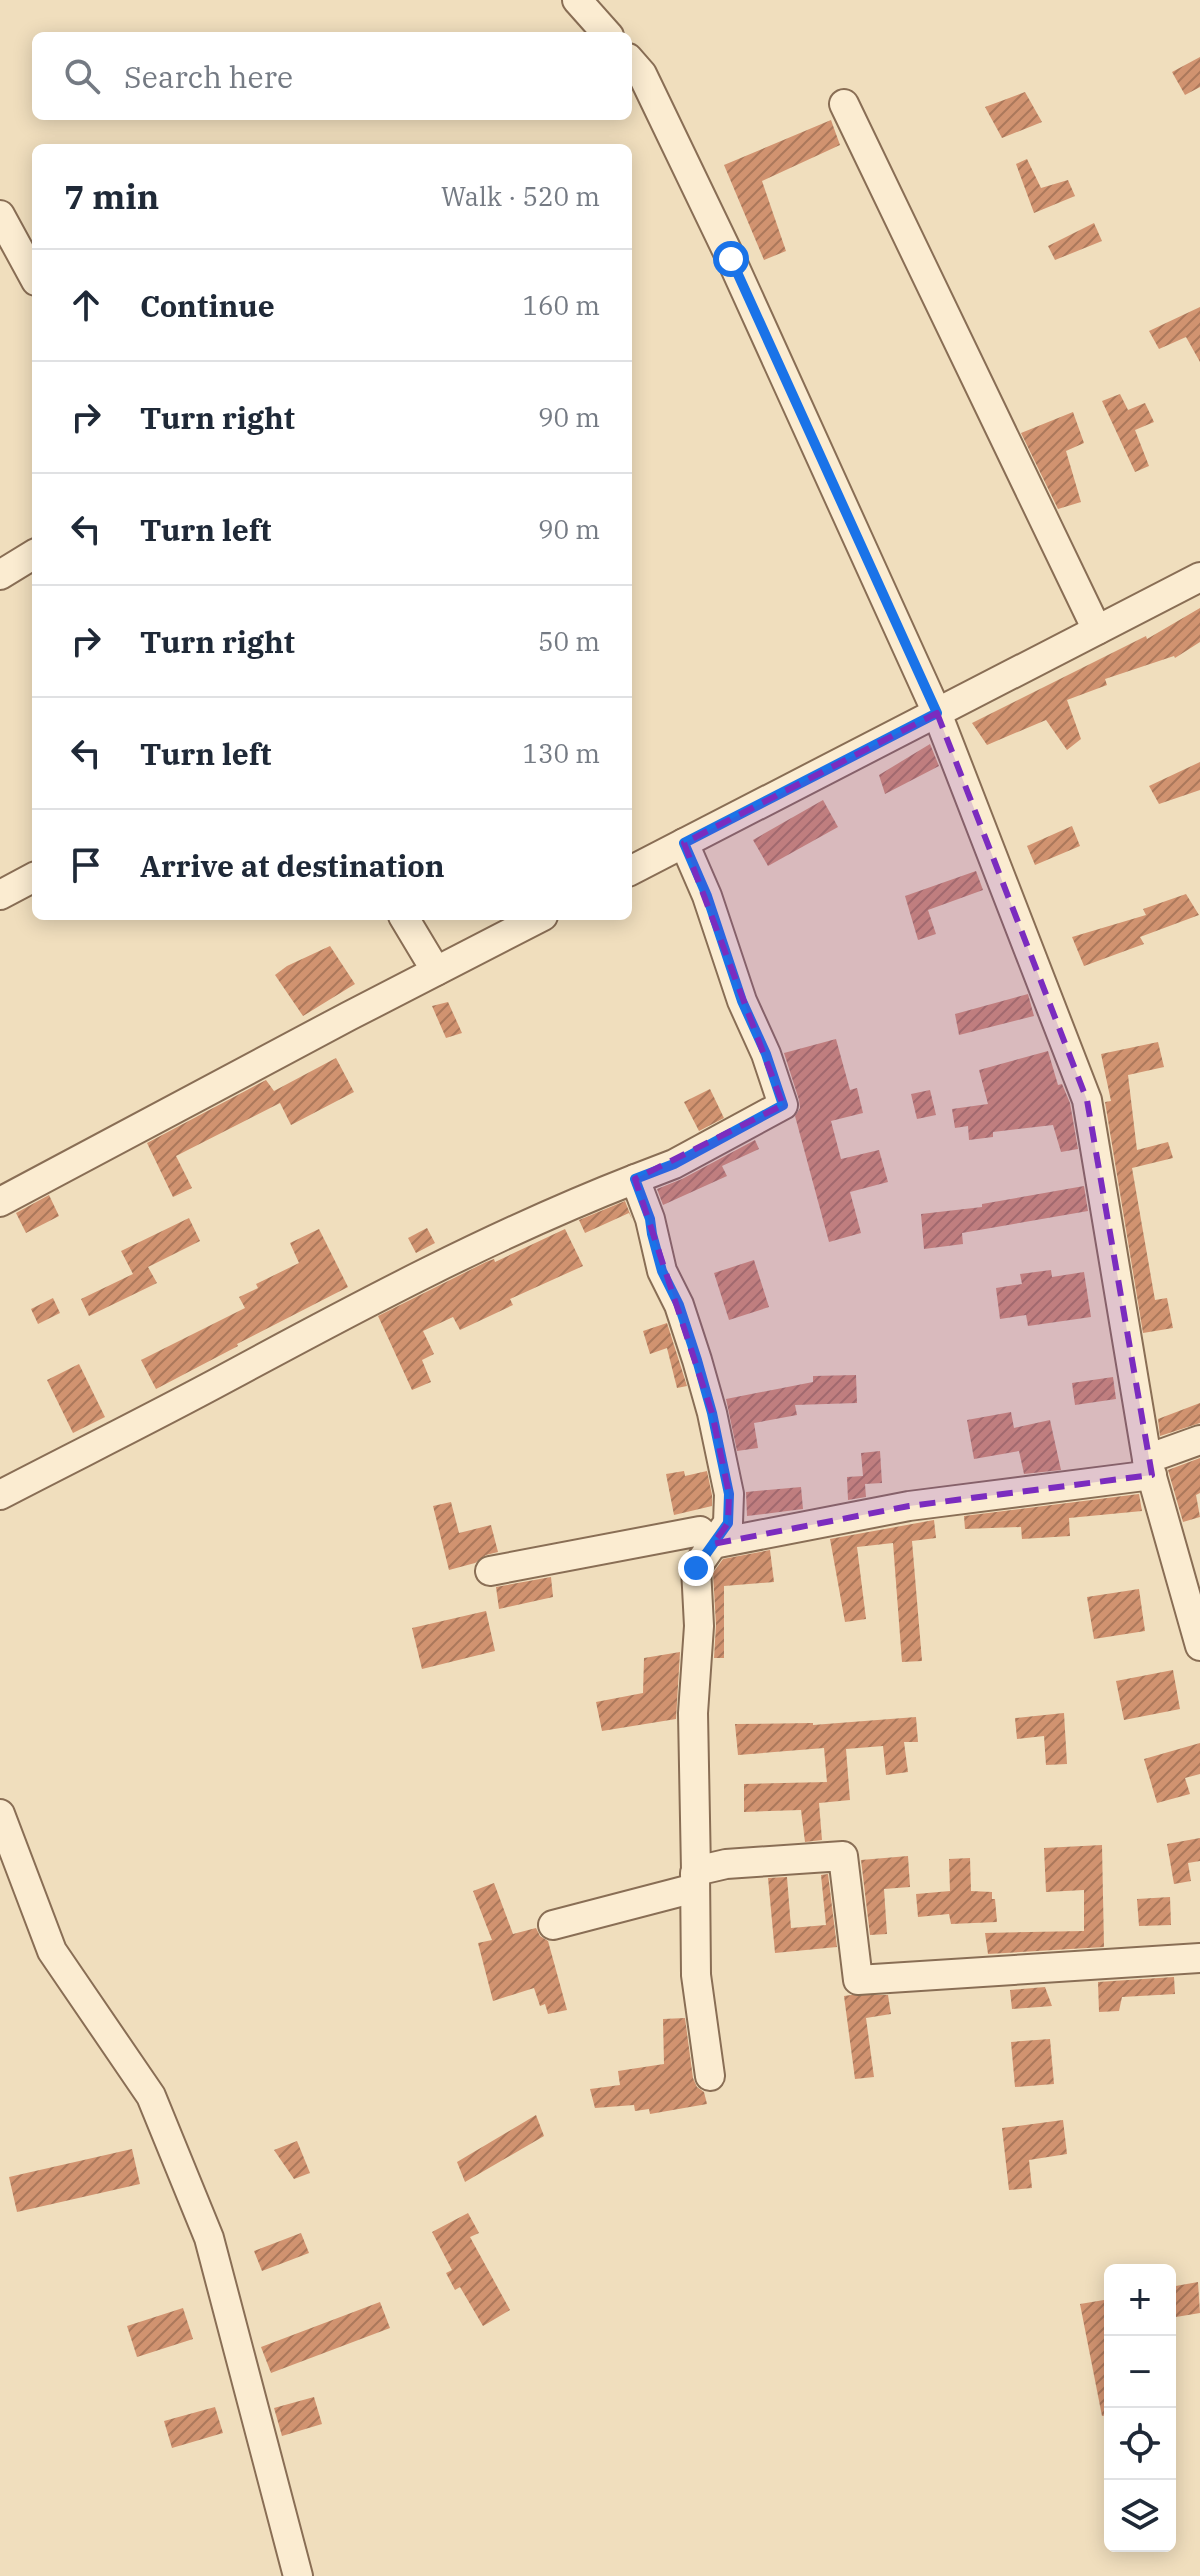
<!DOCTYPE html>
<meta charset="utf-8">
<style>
:root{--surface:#fff;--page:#f6f6f7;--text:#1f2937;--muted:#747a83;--line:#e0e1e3}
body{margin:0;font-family:"IBM Plex Serif",serif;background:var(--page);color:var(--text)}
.controls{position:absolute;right:24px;bottom:24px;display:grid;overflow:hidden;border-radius:12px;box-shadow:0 4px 20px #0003}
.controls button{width:72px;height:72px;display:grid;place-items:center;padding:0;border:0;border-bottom:2px solid var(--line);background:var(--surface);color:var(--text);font:40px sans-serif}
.stop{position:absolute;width:24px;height:24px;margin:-18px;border:6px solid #1a73e8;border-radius:50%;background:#fff}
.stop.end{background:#1a73e8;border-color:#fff;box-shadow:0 2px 8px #0008}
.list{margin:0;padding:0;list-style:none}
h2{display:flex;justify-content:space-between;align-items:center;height:104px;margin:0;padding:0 32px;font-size:34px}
h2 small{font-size:26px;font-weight:400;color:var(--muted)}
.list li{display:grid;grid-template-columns:52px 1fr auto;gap:24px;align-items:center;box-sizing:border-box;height:112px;padding:0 32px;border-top:2px solid var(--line)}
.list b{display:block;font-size:30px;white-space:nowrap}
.list em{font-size:26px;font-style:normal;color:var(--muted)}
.icon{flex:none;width:44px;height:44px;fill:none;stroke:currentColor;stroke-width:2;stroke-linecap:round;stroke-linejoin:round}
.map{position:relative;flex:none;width:1200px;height:2576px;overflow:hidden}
.search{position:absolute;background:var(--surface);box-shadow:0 4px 20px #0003;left:32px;top:32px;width:600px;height:88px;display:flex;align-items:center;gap:20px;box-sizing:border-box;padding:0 28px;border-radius:12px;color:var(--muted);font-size:30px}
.panel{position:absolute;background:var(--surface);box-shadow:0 4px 20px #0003;left:32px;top:144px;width:600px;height:776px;border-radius:12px}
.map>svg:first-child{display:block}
.building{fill:url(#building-hatch)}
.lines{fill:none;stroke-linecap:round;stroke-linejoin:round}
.minor-casing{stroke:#896e55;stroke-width:32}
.minor{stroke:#fbecd1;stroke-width:28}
.route{stroke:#1a73e8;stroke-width:10}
.marked{fill:#7b2cbf;fill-opacity:0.2;stroke:#7b2cbf;stroke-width:6;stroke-dasharray:16 10;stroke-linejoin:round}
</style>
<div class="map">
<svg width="1200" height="2576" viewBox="0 0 1200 2576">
<defs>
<pattern id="building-hatch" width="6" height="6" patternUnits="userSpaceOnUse" patternTransform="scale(2)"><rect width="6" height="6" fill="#d19370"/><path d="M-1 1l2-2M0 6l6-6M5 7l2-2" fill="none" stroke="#ab785b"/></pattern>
</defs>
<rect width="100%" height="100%" fill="#f0debd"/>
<g class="building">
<polygon points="1200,57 1200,87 1185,95 1172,72"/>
<polygon points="1025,92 1042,122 1002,138 985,107"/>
<polygon points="831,120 840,145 762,181 786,251 764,260 724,165"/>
<polygon points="1027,159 1041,188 1068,180 1075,196 1034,213 1016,164"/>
<polygon points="1094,223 1102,241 1055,260 1048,246"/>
<polygon points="1200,307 1200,362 1186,337 1159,349 1149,331"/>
<polygon points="1120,394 1128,410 1145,403 1154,422 1135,430 1149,466 1135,472 1102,401"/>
<polygon points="1073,412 1084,443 1066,451 1081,502 1058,509 1021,433"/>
<polygon points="1200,608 1200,642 1175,658 1174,656 1105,679 1107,685 1067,700 1081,739 1067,750 1046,720 987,745 972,723 1146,636 1147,639"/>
<polygon points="930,744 939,766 885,794 879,775"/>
<polygon points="1200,762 1200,790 1159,804 1149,786"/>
<polygon points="823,800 838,827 768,866 753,840"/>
<polygon points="1072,826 1080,846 1035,865 1027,846"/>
<polygon points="976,871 983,890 928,910 936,934 918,940 905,896"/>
<polygon points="1186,894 1199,915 1140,937 1144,944 1084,966 1072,937 1146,915 1143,909"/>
<polygon points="330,946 355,984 303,1016 275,975 287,966"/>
<polygon points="1028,994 1034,1016 959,1035 955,1014"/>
<polygon points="448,1002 462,1033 446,1038 432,1006"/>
<polygon points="836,1039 850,1090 857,1088 863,1113 831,1121 841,1159 879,1150 888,1182 850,1192 861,1233 829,1242 795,1116 800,1108 799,1100 784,1053"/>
<polygon points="1158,1042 1164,1067 1128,1075 1137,1150 1168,1142 1173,1158 1132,1168 1155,1300 1167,1298 1173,1328 1143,1333 1105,1102 1111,1101 1101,1054"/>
<polygon points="1048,1051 1058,1085 1062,1084 1070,1103 1078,1149 1061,1152 1053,1125 993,1132 993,1137 969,1140 968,1126 955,1128 952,1109 988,1104 979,1070"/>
<polygon points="336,1058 354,1092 291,1125 280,1103 176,1156 192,1188 173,1197 147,1143 266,1080 274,1091"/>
<polygon points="710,1089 724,1118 699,1131 684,1102"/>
<polygon points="930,1090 936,1115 917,1119 911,1094"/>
<polygon points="755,1140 759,1149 722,1166 727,1176 663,1205 657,1189 682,1179"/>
<polygon points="1084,1186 1088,1211 962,1233 963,1244 924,1249 921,1214 982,1207 982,1204"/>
<polygon points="49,1195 59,1216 26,1233 16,1213"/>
<polygon points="625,1201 632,1219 629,1213 585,1233 579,1220"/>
<polygon points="189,1218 200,1241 148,1267 157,1283 89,1316 81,1299 133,1274 121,1251"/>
<polygon points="427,1228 435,1243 416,1253 408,1238"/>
<polygon points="319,1229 348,1287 237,1344 238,1346 156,1389 141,1360 245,1308 239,1297 258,1288 256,1284 299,1263 290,1243"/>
<polygon points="565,1229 583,1266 510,1299 513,1305 460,1330 453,1317 423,1331 434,1354 422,1360 431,1382 412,1390 378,1316 486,1262 494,1259 495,1262"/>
<polygon points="754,1260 769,1307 729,1320 714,1273"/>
<polygon points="1051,1270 1052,1277 1084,1272 1091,1317 1028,1326 1026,1315 1000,1319 996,1288 1022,1284 1020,1274"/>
<polygon points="53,1298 60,1313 38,1324 31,1309"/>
<polygon points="667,1323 687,1386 677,1388 667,1348 650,1354 643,1331"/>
<polygon points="79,1364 105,1417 73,1433 47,1380"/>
<polygon points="856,1375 857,1403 795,1405 797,1415 754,1423 758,1448 737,1451 726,1399 813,1382 813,1376"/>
<polygon points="1113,1377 1116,1399 1075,1405 1072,1383"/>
<polygon points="1200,1403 1200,1423 1160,1436 1158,1419"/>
<polygon points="1011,1412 1014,1428 1050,1420 1061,1470 1024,1474 1019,1451 974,1459 967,1420"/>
<polygon points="880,1451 882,1483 865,1484 866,1497 848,1500 847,1477 863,1476 861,1453"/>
<polygon points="1200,1458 1200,1493 1196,1495 1200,1517 1183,1522 1168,1470"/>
<polygon points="684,1471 685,1476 707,1471 712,1495 712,1506 674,1515 666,1474"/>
<polygon points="801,1487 803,1509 747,1516 746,1492"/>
<polygon points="1139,1494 1142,1511 1069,1518 1070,1536 1022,1539 1021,1527 965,1529 964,1516"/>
<polygon points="451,1502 459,1533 491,1525 498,1552 486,1555 475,1563 449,1570 433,1506"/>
<polygon points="934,1520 936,1538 912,1541 922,1661 902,1662 893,1543 857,1547 866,1619 845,1622 830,1539"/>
<polygon points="770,1550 774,1582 724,1586 724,1658 714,1658 716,1625 713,1573 723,1559"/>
<polygon points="551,1577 553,1597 499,1609 496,1587"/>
<polygon points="1139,1589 1145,1631 1094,1639 1087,1597"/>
<polygon points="486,1611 495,1651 422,1669 412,1628"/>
<polygon points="680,1652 676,1719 602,1731 596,1702 643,1693 644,1658"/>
<polygon points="1173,1670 1180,1709 1124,1720 1116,1681"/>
<polygon points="1064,1713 1067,1764 1046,1765 1044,1736 1017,1739 1015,1718"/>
<polygon points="916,1717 918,1742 904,1742 908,1772 886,1775 883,1746 846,1749 850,1800 819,1803 822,1840 805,1842 801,1810 744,1812 744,1784 827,1782 824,1748 738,1755 735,1724 813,1723 813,1725"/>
<polygon points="1200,1743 1200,1774 1185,1778 1190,1794 1157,1803 1144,1759"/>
<polygon points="1200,1838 1200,1861 1188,1863 1191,1881 1174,1884 1167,1844"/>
<polygon points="1102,1845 1104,1947 988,1954 985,1933 1084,1931 1084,1890 1046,1892 1044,1848"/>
<polygon points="908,1856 910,1887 884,1889 887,1934 870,1935 861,1860"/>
<polygon points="970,1858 971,1891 992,1892 992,1899 995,1899 997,1922 951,1924 949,1914 918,1917 916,1894 950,1891 949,1859"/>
<polygon points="828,1874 837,1947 775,1953 768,1878 787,1877 791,1928 826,1925 821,1875"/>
<polygon points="494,1883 513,1934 536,1928 540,1936 548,1941 567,2010 548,2014 545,2004 540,2006 534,1988 493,2001 478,1943 492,1940 473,1891"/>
<polygon points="1170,1897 1171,1925 1139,1926 1137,1899"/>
<polygon points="1174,1977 1175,1994 1122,1997 1119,2011 1099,2012 1098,1982"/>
<polygon points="1045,1987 1052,2006 1012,2009 1010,1990"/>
<polygon points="851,1995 888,1995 891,2014 866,2018 874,2077 855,2079 844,1996"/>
<polygon points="685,2018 693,2078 697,2087 704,2092 707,2104 650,2114 649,2109 635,2111 634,2105 595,2108 590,2089 620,2085 618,2071 664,2064 663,2019"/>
<polygon points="1050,2039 1054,2084 1015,2087 1011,2042"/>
<polygon points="536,2115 544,2136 465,2182 457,2162"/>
<polygon points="1063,2120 1067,2154 1029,2160 1032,2188 1009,2190 1002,2128"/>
<polygon points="297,2141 310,2173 294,2179 274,2150"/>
<polygon points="132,2149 140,2184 17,2212 9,2177"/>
<polygon points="468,2213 479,2233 470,2237 510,2310 483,2326 460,2287 455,2290 446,2273 452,2270 432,2232"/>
<polygon points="301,2233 309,2253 262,2271 254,2251"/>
<polygon points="1198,2282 1200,2313 1170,2318 1170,2287"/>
<polygon points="1110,2299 1110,2415 1102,2416 1080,2304"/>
<polygon points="380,2302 390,2328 271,2373 261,2347"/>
<polygon points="183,2308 193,2339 137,2357 127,2326"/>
<polygon points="314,2397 322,2424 282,2436 274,2408"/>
<polygon points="215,2407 223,2433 172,2448 164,2421"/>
</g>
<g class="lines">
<defs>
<g id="minor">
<polyline points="577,0 609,36"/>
<polyline points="628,58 642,74 731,259 937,713 1087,1100 1147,1459 1200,1646"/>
<polyline points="844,104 1097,630"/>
<polyline points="0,215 36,281"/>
<polyline points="0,575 36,553"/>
<polyline points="628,872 1200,577"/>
<polyline points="0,895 36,876"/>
<polyline points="403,916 436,971"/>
<polyline points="635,1179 674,1164 783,1105 766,1054 742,1001 707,896 684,843"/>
<polyline points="0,1202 349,1016 543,916"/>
<polyline points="1147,1459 1200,1440"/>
<path d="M0,1495C75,1456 152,1418 226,1378C359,1306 494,1234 635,1179L650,1219L662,1271L679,1305L697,1360L712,1413L729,1494L728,1523L713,1544"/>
<polyline points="713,1544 909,1506 1152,1475"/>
<polyline points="490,1571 700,1531 713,1544 696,1568 699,1626 693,1713 696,1871"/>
<polyline points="0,1814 52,1951 151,2096 209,2238 298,2576"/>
<polyline points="553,1925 695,1888"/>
<polyline points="710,2076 696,1975 695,1873 696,1871 726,1864 843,1856 858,1980 1200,1958"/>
</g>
</defs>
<use href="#minor" class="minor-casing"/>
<use href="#minor" class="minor"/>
</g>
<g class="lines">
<polyline class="route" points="696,1568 728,1523 729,1494 712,1413 697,1360 679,1305 662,1271 652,1234 650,1219 635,1179 674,1164 783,1105 766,1054 742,1001 707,896 684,843 937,713 731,259"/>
</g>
<path class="marked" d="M937,713L1087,1100L1152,1475L909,1506L713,1544L728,1523L729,1494L712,1413L635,1179L783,1105L684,843Z"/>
</svg>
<div class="controls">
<button>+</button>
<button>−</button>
<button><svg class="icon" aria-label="locate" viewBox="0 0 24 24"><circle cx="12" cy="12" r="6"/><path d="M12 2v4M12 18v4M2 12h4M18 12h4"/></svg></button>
<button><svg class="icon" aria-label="layers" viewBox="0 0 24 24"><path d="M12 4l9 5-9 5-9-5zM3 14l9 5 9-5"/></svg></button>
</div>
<div class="stop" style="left:731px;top:259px"></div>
<div class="stop end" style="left:696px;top:1568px"></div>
<div class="search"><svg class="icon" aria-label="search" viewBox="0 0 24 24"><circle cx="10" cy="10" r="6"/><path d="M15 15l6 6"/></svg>Search here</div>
<section class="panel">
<h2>7 min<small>Walk · 520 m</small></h2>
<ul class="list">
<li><svg class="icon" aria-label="ahead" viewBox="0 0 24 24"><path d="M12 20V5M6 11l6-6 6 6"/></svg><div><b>Continue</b></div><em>160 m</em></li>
<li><svg class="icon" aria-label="right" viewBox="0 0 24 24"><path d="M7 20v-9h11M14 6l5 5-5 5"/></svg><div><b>Turn right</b></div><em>90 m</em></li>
<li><svg class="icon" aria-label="left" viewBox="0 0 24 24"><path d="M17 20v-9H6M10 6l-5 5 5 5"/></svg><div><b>Turn left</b></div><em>90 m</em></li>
<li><svg class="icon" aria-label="right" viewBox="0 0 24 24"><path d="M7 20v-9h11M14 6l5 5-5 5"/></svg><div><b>Turn right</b></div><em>50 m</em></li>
<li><svg class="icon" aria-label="left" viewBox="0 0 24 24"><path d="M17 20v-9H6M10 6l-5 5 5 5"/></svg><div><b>Turn left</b></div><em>130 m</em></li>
<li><svg class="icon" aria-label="arrive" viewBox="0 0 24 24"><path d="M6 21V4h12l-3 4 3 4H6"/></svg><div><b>Arrive at destination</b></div></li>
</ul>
</section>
</div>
